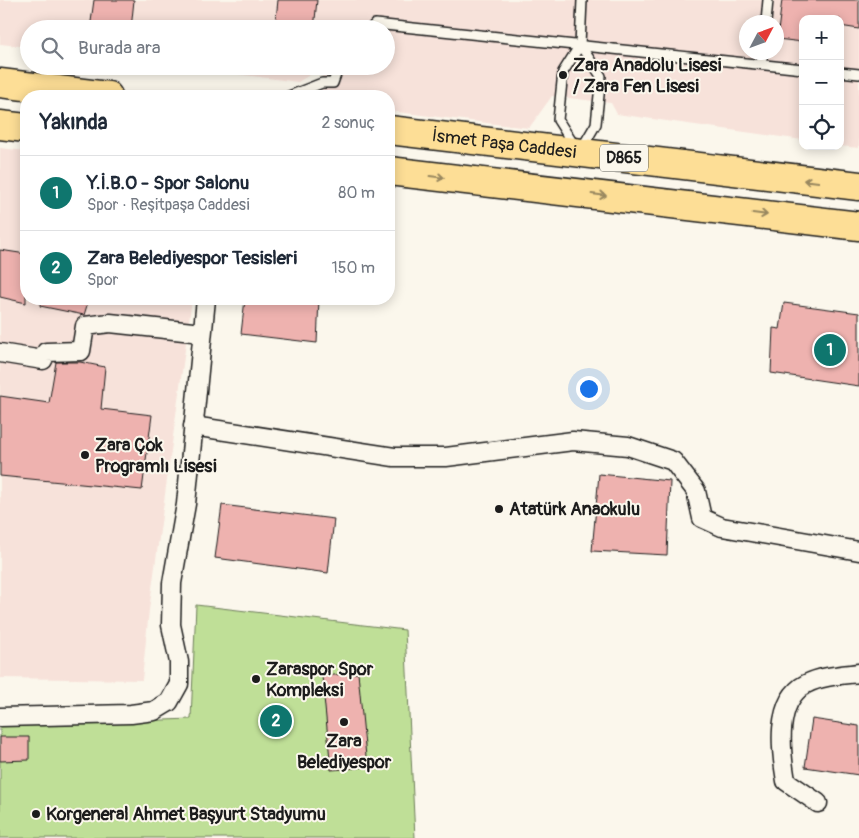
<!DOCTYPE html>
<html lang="tr">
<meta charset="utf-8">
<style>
:root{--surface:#fff;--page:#f2f2f3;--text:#1f2937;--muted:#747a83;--line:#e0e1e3;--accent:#0f766e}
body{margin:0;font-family:Pangolin,sans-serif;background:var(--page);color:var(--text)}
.controls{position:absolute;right:15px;top:15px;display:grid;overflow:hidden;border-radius:10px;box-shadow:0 2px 12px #0003}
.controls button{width:45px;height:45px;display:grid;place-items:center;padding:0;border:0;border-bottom:1px solid var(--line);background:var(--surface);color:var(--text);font:25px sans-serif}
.compass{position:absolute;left:739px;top:15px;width:45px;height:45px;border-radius:50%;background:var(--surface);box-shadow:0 2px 12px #0003;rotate:49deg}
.you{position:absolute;left:588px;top:388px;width:18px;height:18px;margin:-12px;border:4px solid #fff;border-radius:50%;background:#1a73e8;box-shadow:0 0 0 8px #1a73e833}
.badge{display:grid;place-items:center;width:32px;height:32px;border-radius:50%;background:var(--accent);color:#fff;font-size:16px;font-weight:700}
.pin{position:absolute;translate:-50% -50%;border:2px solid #fff;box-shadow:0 1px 5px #0006}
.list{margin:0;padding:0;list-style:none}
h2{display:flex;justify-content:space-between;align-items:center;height:65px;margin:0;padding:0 20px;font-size:21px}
h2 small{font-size:16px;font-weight:400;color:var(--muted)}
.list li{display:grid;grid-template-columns:32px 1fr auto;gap:15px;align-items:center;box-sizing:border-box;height:75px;padding:0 20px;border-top:1px solid var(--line)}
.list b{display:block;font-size:19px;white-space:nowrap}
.list p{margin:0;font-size:16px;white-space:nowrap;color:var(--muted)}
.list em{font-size:16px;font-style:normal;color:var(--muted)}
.icon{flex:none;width:28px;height:28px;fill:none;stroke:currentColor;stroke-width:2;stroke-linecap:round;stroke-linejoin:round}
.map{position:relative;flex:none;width:859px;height:838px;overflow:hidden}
.search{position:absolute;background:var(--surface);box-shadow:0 2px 12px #0003;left:20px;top:20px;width:375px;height:55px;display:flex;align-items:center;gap:12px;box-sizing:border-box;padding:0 18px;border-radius:28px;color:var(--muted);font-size:19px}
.panel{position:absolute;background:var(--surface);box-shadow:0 2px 12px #0003;left:20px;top:90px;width:375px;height:215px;border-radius:20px}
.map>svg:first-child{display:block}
.built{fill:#f7e2da;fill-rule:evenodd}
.green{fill:#bfdf97;stroke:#6e7e5a}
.building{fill:#eeb2af;stroke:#1c1c1c}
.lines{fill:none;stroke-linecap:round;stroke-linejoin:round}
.service-casing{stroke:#1c1c1c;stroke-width:12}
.minor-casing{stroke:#1c1c1c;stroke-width:21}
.trunk-casing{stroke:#1c1c1c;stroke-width:31}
.service{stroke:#fbf7ec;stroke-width:9}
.minor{stroke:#fbf7ec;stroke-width:18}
.trunk{stroke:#fdde96;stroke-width:28}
.oneway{stroke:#98875f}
.poi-dot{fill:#1c1c1c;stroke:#fbf7ec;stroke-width:2}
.labels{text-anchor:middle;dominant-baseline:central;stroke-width:4;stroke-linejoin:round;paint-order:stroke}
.shield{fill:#fbf7ec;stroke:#5f5e5a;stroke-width:1}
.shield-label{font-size:16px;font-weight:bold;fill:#1c1c1c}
.poi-label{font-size:18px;font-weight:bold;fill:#1c1c1c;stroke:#fbf7ec;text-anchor:start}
.street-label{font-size:18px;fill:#1c1c1c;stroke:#fbf7ec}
</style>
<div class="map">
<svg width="859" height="838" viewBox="0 0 859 838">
<rect width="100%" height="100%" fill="#fbf7ec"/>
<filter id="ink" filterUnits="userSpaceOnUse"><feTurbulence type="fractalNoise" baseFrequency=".02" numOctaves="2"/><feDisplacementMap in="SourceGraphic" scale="10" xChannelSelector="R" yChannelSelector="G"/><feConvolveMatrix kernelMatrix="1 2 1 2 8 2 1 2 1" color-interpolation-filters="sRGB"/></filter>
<g filter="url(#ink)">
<g class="built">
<path d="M0,0H859V148L840,146V19H803V140L617,114L611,103L552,96L529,128L389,111V96H321L323,67L298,82L174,66H386V29H29V47L0,44ZM746,22H776V52H746Z"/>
<polygon points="0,148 26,151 26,299 192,299 149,610 142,680 0,678"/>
</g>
<polygon class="green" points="196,605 405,630 415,838 0,838 0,726 191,719"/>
<g class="building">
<polygon points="94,0 134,0 131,29 90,29"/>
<polygon points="278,0 317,0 314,29 275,29"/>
<polygon points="782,0 859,0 859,29 840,26 840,19 803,19 803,42 777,39"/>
<polygon points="0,250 26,254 26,303 0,297"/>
<polygon points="41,299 89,299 84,315 40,306"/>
<polygon points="245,299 319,299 317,343 241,334"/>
<polygon points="784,303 859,313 859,386 771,373 773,328 780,329"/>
<polygon points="56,362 80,362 105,367 101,409 152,415 142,490 0,476 0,396 49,403"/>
<polygon points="599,474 670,481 667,555 592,551"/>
<polygon points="222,505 334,519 328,573 215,558"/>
<polygon points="358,673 367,767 331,770 322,676"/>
<polygon points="812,719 859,726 859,775 805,767"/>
<polygon points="0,737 29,737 29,760 0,761"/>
</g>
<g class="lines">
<defs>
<g id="service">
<polyline points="766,22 768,0"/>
<polyline points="370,29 375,24 803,69"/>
<polygon points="580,45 601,76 596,124 579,153 558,120 563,72"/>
<polyline points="580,45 582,0"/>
<polyline points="761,64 763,52"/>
<polyline points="840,72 859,74"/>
<polyline points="289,96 322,83 333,83 339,66"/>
</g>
<g id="minor">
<polyline points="0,353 43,360 46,352 81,351 85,326 110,323 202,333"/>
<polyline points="193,426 394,457 446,457 573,441 628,446 673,461 696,491 702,518 722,527 859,551"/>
<polyline points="0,717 131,714 154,711 169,702 179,684 179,662 171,625 172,583 186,504 206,299"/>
<path d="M818,803L786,781C781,752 774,701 806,684C821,676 842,675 859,673"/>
</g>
<g id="trunk">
<polyline points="0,83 108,96"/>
<polyline points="0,125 26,128"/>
<path id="s1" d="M389,130L859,186"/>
<polyline points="389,171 859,226"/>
</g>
</defs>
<use href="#service" class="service-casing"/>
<use href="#minor" class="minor-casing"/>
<use href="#trunk" class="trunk-casing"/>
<use href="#service" class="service"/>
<use href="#minor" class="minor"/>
<use href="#trunk" class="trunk"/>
</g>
<defs><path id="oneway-shaft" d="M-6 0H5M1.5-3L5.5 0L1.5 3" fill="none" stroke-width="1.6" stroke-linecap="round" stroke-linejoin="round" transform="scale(1.25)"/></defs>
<g class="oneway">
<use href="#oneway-shaft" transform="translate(437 177) rotate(7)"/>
<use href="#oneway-shaft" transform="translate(811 181) rotate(-173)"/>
<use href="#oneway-shaft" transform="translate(599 195) rotate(7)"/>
<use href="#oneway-shaft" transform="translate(760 214) rotate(7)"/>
</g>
</g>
<g class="poi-dot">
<circle cx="563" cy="75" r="5"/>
<circle cx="85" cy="455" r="5"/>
<circle cx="499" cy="509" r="5"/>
<circle cx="256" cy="679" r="5"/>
<circle cx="344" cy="722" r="5"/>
<circle cx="36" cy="814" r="5"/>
</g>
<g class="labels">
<rect class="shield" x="600" y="144.5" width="48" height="27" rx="4"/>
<g class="shield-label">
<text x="624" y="158">D865</text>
</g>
<g class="poi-label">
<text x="573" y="65">Zara Anadolu Lisesi<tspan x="573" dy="21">/ Zara Fen Lisesi</tspan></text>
<text x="95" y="445">Zara Çok<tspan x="95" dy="21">Programlı Lisesi</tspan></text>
<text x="509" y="509">Atatürk Anaokulu</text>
<text x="266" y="669">Zaraspor Spor<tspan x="266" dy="21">Kompleksi</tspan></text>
<text x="344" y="741" text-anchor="middle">Zara<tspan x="344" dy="21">Belediyespor</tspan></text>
<text x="46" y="814">Korgeneral Ahmet Başyurt Stadyumu</text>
</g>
<g class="street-label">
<text stroke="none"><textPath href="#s1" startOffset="116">İsmet Paşa Caddesi</textPath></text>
</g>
</g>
</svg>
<div class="controls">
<button>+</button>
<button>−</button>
<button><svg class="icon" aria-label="locate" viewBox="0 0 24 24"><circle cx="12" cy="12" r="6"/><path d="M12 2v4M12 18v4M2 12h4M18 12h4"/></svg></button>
</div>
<svg class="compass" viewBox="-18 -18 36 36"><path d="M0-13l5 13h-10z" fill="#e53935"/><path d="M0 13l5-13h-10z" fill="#747a83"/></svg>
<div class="you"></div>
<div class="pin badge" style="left:830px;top:350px">1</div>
<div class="pin badge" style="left:276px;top:721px">2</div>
<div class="search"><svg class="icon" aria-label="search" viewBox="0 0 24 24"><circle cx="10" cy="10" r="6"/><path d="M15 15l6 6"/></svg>Burada ara</div>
<section class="panel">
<h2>Yakında<small>2 sonuç</small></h2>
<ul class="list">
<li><span class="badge">1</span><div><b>Y.İ.B.O - Spor Salonu</b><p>Spor · Reşitpaşa Caddesi</p></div><em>80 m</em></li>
<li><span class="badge">2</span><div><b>Zara Belediyespor Tesisleri</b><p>Spor</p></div><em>150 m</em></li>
</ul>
</section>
</div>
